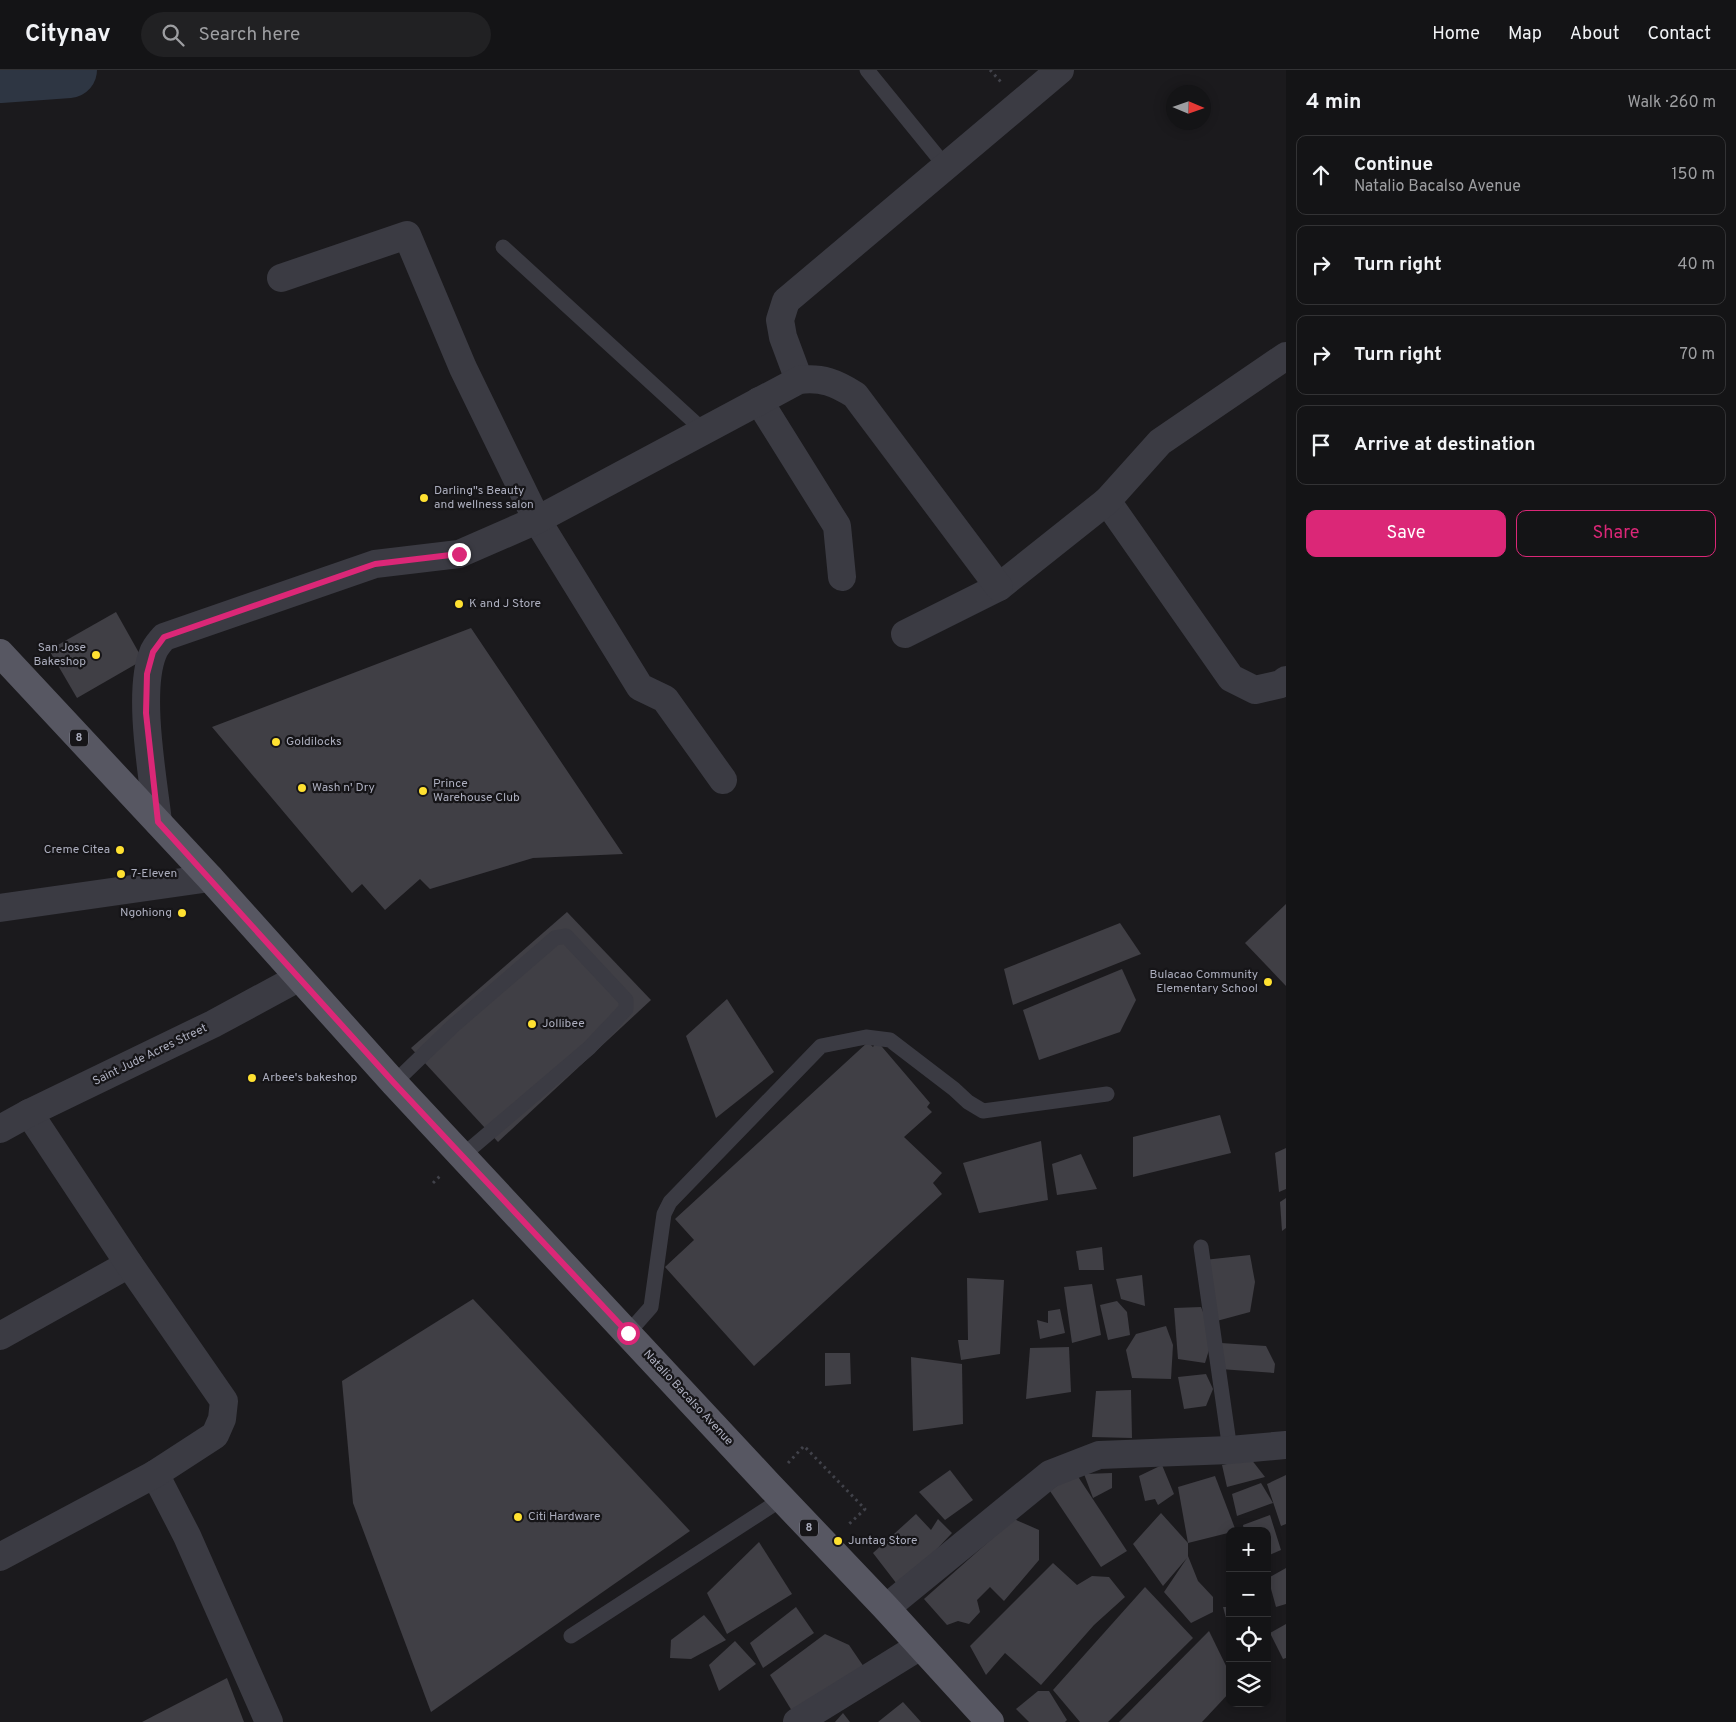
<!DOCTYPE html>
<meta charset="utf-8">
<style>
:root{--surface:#141416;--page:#212123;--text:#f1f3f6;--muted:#9d9ea1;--line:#333335;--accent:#db2777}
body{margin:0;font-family:Overpass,sans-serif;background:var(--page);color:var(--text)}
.controls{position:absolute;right:15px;bottom:15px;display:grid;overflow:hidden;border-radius:10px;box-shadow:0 2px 12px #0003}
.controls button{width:45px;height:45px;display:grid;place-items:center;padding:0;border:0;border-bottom:1px solid var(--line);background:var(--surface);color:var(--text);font:25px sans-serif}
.compass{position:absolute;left:1166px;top:15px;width:45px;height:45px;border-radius:50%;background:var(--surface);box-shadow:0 2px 12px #0003;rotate:92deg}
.stop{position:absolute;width:15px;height:15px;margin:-11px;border:4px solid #db2777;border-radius:50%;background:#fff}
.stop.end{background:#db2777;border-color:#fff;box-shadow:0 1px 5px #0008}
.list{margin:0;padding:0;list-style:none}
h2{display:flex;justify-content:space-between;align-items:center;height:65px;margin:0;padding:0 20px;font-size:21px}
h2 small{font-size:16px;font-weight:400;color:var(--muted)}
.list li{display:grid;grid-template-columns:32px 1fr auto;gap:15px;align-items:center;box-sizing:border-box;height:80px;margin:0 10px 10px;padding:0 10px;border:1px solid var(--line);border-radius:10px}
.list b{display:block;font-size:19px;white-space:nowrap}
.list p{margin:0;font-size:16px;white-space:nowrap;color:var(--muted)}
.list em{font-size:16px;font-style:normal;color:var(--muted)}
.actions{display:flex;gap:10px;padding:15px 20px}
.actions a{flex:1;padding:11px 0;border:1px solid var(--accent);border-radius:10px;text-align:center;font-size:18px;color:var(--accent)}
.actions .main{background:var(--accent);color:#fff}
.icon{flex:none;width:28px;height:28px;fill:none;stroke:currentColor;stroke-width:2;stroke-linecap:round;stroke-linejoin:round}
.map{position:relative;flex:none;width:1286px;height:1652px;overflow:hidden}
header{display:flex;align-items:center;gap:30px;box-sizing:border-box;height:70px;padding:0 25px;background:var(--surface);border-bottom:1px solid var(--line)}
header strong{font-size:24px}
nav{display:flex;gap:28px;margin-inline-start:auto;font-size:18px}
.search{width:350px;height:45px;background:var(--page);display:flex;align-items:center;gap:12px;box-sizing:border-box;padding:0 18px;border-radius:28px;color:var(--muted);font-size:19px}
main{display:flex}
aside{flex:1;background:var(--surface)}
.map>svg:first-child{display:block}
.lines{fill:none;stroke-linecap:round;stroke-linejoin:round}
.river{stroke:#2e3643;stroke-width:56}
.building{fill:#403f45}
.path{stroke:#41424a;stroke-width:3;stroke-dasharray:2.5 4;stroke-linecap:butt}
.service{stroke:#3b3b43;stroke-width:15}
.minor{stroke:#3b3b43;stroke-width:28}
.tertiary{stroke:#3b3b43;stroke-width:28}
.primary{stroke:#575762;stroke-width:28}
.route{stroke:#db2777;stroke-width:6}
.poi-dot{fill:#ffe131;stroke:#161518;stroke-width:2}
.labels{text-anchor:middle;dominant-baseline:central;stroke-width:4.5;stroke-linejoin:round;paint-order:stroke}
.shield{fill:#161518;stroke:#7f808c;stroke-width:1}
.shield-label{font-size:11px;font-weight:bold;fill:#acaebe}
.poi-label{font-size:12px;fill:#acaebe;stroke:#161518;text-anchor:start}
.street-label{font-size:12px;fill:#acaebe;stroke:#161518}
</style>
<header>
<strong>Citynav</strong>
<div class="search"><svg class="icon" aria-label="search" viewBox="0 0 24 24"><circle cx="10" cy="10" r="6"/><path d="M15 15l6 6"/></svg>Search here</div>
<nav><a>Home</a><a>Map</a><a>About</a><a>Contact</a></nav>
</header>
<main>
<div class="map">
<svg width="1286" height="1652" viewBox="0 0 1286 1652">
<rect width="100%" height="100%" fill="#1b1a1d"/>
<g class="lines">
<polyline class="river" points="0,5 69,0"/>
</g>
<g class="building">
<polygon points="116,542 143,590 77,628 49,580"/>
<polygon points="471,558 623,784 533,788 430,819 420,809 385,840 362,814 352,823 212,657"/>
<polygon points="1286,834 1286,916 1245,873"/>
<polygon points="567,842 651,930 498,1072 411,978"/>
<polygon points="1120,853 1141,884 1013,935 1004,899"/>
<polygon points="1122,899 1136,930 1120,962 1039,990 1023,940"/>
<polygon points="727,929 774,1002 716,1048 686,966"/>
<polygon points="877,971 930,1033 927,1037 932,1042 904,1067 942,1103 933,1113 942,1124 754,1296 665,1197 694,1170 675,1149 868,972 873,977"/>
<polygon points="1220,1045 1231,1083 1133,1107 1133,1067"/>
<polygon points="1041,1071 1048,1130 979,1143 963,1093"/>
<polygon points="1286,1078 1286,1119 1279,1122 1275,1083"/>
<polygon points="1081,1084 1097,1119 1057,1125 1052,1094"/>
<polygon points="1286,1128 1286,1158 1282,1161 1280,1132"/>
<polygon points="1102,1177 1104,1200 1079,1200 1076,1181"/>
<polygon points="1250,1185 1255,1212 1250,1242 1213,1252 1204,1190"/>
<polygon points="1142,1205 1145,1236 1121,1229 1116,1209"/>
<polygon points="967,1208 1004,1210 1000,1284 961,1290 958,1270 968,1270"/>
<polygon points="1092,1214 1101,1265 1072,1273 1064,1217"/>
<polygon points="473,1229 690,1461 431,1642 353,1433 342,1311"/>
<polygon points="1117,1231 1127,1242 1130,1265 1108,1270 1100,1235"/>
<polygon points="1201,1237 1213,1267 1205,1293 1178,1289 1174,1238"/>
<polygon points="1060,1239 1065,1263 1040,1269 1037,1250 1048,1253 1048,1241"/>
<polygon points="1166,1256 1173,1275 1171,1309 1132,1308 1126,1280 1136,1264"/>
<polygon points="1221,1273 1266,1276 1275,1294 1274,1303 1220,1299"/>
<polygon points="1069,1277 1071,1322 1026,1329 1030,1278"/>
<polygon points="825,1283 850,1283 851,1314 825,1316"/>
<polygon points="911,1287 962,1294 963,1354 913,1361"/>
<polygon points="1206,1304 1213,1319 1206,1336 1184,1339 1178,1307"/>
<polygon points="1131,1320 1132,1368 1092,1367 1096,1321"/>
<polygon points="1251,1389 1265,1407 1227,1417 1222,1395"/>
<polygon points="1162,1395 1174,1424 1158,1435 1155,1429 1145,1431 1139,1406"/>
<polygon points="950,1400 973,1430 945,1450 919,1422"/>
<polygon points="1075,1402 1127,1481 1101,1497 1050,1421"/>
<polygon points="1112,1403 1112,1418 1093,1428 1084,1404"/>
<polygon points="1286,1405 1286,1454 1281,1456 1267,1414"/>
<polygon points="1215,1406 1236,1461 1188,1473 1178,1417"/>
<polygon points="1261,1413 1273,1433 1237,1446 1232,1424"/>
<polygon points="1161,1443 1188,1473 1188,1486 1198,1511 1213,1527 1213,1542 1191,1553 1164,1522 1187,1488 1163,1516 1133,1474"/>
<polygon points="916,1444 931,1460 938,1449 952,1463 900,1518 873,1483"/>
<polygon points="1270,1445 1281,1480 1267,1486 1267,1461 1244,1461 1243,1455"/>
<polygon points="1014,1449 1039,1460 1039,1490 1004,1531 990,1517 977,1530 980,1542 969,1554 958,1551 947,1555 924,1529"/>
<polygon points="759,1472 792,1524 727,1564 707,1523"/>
<polygon points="1053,1493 1077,1515 1092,1506 1109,1507 1125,1527 1094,1555 1041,1615 1005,1583 986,1605 970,1576"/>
<polygon points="1286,1498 1286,1534 1276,1537 1268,1508"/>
<polygon points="1145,1517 1193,1568 1108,1652 1080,1652 1053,1620"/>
<polygon points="796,1537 814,1563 763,1598 750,1573"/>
<polygon points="1223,1537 1230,1537 1230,1559 1229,1559"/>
<polygon points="704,1545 726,1570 691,1589 670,1588 671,1570"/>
<polygon points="1286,1554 1286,1588 1283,1589 1270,1563"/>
<polygon points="1209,1561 1230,1604 1230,1622 1202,1652 1119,1652"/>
<polygon points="825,1564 849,1575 866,1600 792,1641 770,1605"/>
<polygon points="735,1571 756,1594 719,1621 709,1595"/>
<polygon points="227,1608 244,1652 142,1652"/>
<polygon points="1038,1621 1049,1621 1067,1650 1065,1652 1029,1652 1016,1639"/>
<polygon points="903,1632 921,1652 878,1652"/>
<polygon points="843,1643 850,1652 835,1652"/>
</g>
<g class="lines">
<g class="path">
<polyline points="990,0 1001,12"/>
<polyline points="433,1113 440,1106"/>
<polyline points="788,1393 804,1376 865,1439 848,1455"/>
</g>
<g class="service">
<polyline points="867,0 946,97"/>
<polyline points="503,177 703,360"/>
<polyline points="394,1013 453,956 555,868 566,866 626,930 626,939 589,978 462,1086"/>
<polyline points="1201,1177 1230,1380"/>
<polyline points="628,1263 651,1237 664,1144 670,1132 821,976 866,967 890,970 954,1019 968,1032 983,1041 1107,1024"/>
<polyline points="571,1566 782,1429"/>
</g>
<g class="minor">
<polyline points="281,208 407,165 463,298 537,450 640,617 665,629 723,710"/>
<polyline points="799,310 783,267 780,250 786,231 1060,0"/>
<polyline points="759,331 837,456 842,507"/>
<polyline points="1107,431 1231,608 1255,620 1281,614 1286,610"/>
<polyline points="905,564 999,517 1107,431 1160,372 1286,286"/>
<path d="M158,752C153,708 137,622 153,583C155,577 160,572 164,567L375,494L459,484L537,450L799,310C822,307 836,313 855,325L999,517"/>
<polyline points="0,838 210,808"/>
<polyline points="0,1266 129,1194"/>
<polyline points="155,1404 187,1466 269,1652"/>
<polyline points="0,1487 155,1404 215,1365 222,1349 224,1331 129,1194 29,1043"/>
<polyline points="886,1538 1050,1404 1099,1385 1230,1380 1286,1375"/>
<polyline points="797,1652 920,1576"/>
</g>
<polyline class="tertiary" points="0,1059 29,1043 213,954 298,908"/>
<polyline class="primary" points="0,583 210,808 394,1013 767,1413 886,1538 990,1652"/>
</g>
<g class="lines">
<polyline class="route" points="459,484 375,494 164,567 153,582 147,604 146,643 158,752 394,1013 628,1263"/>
</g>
<g class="poi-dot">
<circle cx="424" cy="428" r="5"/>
<circle cx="459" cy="534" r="5"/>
<circle cx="96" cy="585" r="5"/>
<circle cx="276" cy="672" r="5"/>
<circle cx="302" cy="718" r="5"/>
<circle cx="423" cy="721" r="5"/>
<circle cx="120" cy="780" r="5"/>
<circle cx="121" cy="804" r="5"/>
<circle cx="182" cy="843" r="5"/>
<circle cx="1268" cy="912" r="5"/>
<circle cx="532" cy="954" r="5"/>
<circle cx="252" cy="1008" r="5"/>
<circle cx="518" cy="1447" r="5"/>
<circle cx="838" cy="1471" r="5"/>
</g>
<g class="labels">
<g class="shield">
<rect x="70" y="659.5" width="18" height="17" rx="4"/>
<rect x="800" y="1449.5" width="18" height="17" rx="4"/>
</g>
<g class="shield-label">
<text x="79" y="668">8</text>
<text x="809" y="1458">8</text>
</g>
<g class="poi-label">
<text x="434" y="421">Darling"s Beauty<tspan x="434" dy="14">and wellness salon</tspan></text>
<text x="469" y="534">K and J Store</text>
<text x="86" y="578" text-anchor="end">San Jose<tspan x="86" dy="14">Bakeshop</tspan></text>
<text x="286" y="672">Goldilocks</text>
<text x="433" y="714">Prince<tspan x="433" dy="14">Warehouse Club</tspan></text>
<text x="312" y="718">Wash n' Dry</text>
<text x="110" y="780" text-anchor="end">Creme Citea</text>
<text x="131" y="804">7-Eleven</text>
<text x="172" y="843" text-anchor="end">Ngohiong</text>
<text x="1258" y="905" text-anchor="end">Bulacao Community<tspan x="1258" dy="14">Elementary School</tspan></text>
<text x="542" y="954">Jollibee</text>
<text x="262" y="1008">Arbee's bakeshop</text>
<text x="528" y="1447">Citi Hardware</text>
<text x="848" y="1471">Juntag Store</text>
</g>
<g class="street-label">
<text transform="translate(150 985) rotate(-26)">Saint Jude Acres Street</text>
<text transform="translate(688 1328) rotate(47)">Natalio Bacalso Avenue</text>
</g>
</g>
</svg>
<div class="controls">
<button>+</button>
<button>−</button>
<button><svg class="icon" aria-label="locate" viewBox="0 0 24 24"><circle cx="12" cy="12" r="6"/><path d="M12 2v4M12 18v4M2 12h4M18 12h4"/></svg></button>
<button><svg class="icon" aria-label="layers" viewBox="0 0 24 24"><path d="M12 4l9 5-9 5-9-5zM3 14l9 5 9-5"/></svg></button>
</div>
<svg class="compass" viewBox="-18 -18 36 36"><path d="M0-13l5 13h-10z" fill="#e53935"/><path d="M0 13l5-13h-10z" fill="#9d9ea1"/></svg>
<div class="stop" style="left:628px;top:1263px"></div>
<div class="stop end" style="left:459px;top:484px"></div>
</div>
<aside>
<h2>4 min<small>Walk · 260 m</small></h2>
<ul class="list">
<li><svg class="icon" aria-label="ahead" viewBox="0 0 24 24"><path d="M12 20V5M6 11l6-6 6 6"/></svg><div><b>Continue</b><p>Natalio Bacalso Avenue</p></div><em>150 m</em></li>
<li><svg class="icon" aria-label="right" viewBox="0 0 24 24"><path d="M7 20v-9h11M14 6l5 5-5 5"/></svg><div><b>Turn right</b></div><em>40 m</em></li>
<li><svg class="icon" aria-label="right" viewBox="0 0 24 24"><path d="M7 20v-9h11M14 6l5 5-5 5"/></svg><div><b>Turn right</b></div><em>70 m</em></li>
<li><svg class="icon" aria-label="arrive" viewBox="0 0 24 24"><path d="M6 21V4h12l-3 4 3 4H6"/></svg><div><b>Arrive at destination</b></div></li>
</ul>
<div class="actions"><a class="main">Save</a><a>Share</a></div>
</aside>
</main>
